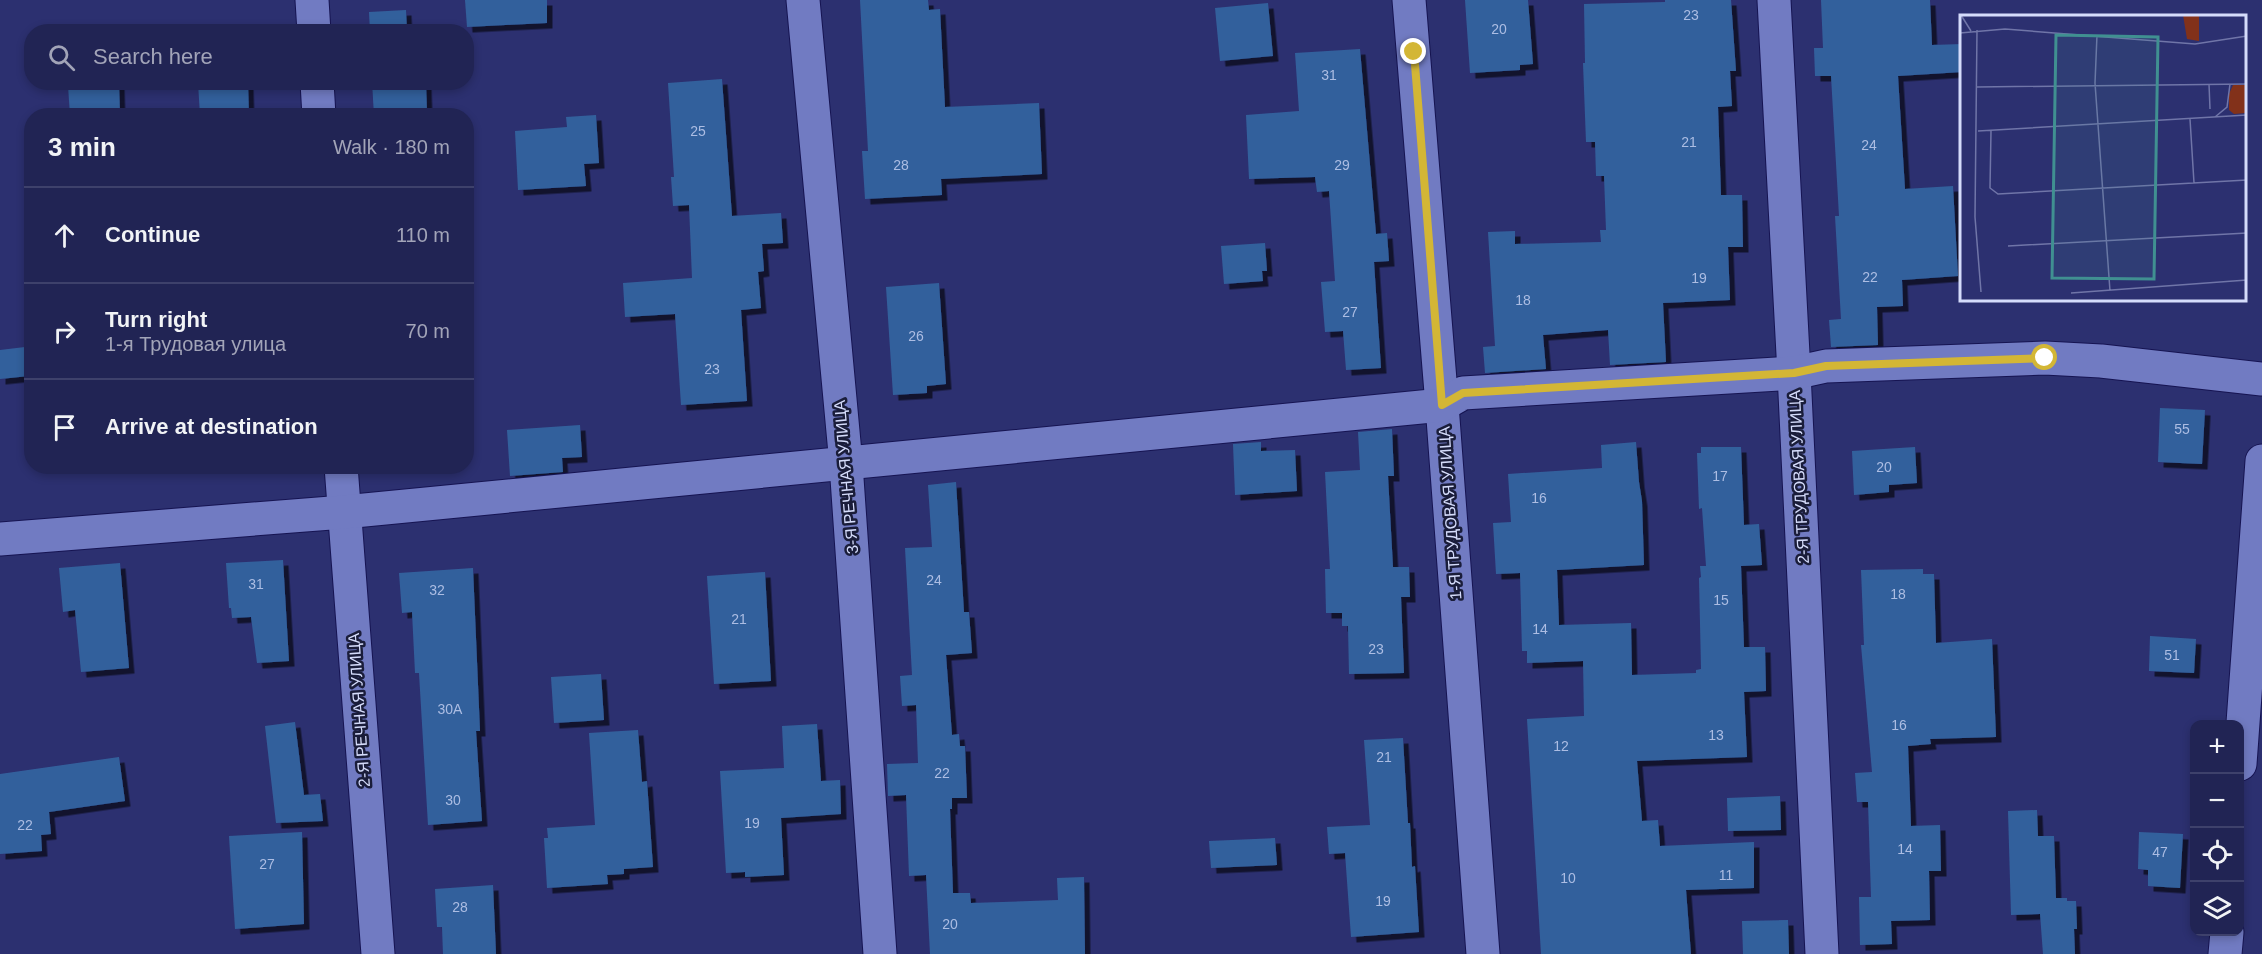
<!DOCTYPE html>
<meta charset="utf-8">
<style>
:root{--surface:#212454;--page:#292c5a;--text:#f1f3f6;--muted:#a2a4b8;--line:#3e416b}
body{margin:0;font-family:Helvetica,sans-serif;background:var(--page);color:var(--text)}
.controls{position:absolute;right:18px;bottom:18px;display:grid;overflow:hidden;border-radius:12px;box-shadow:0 3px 9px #0003}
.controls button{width:54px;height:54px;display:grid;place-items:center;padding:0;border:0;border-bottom:2px solid var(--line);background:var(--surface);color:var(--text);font:30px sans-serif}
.stop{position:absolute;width:18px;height:18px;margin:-14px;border:4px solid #d3b635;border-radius:50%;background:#fff}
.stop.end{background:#d3b635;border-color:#fff;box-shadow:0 2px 6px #0008}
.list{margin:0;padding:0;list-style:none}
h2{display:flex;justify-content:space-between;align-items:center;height:78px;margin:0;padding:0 24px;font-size:26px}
h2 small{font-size:20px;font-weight:400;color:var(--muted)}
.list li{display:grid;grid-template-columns:39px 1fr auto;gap:18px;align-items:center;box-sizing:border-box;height:96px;padding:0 24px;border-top:2px solid var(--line)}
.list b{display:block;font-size:22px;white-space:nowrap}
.list p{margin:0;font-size:20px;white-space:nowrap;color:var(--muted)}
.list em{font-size:20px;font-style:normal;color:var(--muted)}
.icon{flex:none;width:33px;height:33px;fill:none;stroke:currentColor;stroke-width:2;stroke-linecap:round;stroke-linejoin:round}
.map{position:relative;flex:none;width:2262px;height:954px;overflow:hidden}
.search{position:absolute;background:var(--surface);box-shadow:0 3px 9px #0003;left:24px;top:24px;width:450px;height:66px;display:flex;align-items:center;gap:15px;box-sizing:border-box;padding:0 21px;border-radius:24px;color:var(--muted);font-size:22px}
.panel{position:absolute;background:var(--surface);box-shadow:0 3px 9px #0003;left:24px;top:108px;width:450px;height:366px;border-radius:24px}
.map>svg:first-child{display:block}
.building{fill:#33609c;filter:url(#shadow)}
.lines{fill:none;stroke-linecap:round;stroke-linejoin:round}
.minor-casing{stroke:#161452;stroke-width:35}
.minor{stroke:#717bc2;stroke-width:33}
.route{stroke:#d3b635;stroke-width:8}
.labels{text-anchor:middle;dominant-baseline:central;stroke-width:5;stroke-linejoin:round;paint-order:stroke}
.number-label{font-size:14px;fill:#acbde3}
.street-label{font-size:16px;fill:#d5dcfb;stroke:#1a1d3a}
.inset-road{fill:none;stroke:#7075a8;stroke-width:1.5}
.view{fill:#409091;fill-opacity:0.15;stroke:#409091;stroke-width:3}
.inset-edge{fill:none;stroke:#d5dcfb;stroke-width:3}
</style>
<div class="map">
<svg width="2262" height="954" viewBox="0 0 2262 954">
<defs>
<filter id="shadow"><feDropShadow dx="5.5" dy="5.5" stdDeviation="0" flood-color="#0009"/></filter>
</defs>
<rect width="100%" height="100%" fill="#2c3070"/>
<g class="building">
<polygon points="465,0 547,0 547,23 467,27"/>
<polygon points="860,0 928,0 929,10 940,9 945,107 1039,103 1042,174 941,179 942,195 865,199 862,151 868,151"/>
<polygon points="1465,0 1528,0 1533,64 1520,65 1520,70 1470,73"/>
<polygon points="1665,0 1731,0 1736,71 1730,71 1732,106 1718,107 1721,195 1742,195 1743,247 1728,247 1730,300 1663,303 1666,362 1610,365 1608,330 1543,335 1546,369 1485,373 1483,347 1495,346 1488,232 1515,231 1515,244 1601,242 1600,230 1606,230 1604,176 1596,176 1595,142 1586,142 1583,63 1585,63 1584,4 1665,2"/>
<polygon points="1821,0 1930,0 1932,45 1962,44 1962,72 1898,76 1905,189 1953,186 1958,276 1902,280 1903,306 1877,307 1878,345 1831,347 1829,320 1841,319 1835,216 1839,216 1831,76 1815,76 1814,48 1823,48"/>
<polygon points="1268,3 1273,56 1220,61 1215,8"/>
<polygon points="406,10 407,31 423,32 370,32 369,12"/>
<polygon points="1360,49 1376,234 1387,233 1389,261 1374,262 1381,368 1346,370 1343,331 1325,332 1321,282 1335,281 1329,191 1317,192 1315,177 1249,179 1246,115 1299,111 1295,53"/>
<polygon points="722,79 732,216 781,213 783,243 762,244 764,271 758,272 761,308 741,310 747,401 681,405 675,314 625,317 623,283 692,278 689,205 673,206 671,177 674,177 668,83"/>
<polygon points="198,82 248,82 249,116 200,116"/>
<polygon points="372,82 426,82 427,112 374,115"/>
<polygon points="119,83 120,114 70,116 68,85"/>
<polygon points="596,115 599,163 584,164 586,186 518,190 515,131 567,127 566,117"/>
<polygon points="1265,243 1267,271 1262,271 1263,281 1224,284 1221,246"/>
<polygon points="939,283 946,384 927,386 927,393 893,395 886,287"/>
<polygon points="25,347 29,376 0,379 0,350"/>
<polygon points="2160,408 2205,410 2202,464 2158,462"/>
<polygon points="580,425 582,457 562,458 563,472 510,476 507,430"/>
<polygon points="1392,429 1394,476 1388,476 1393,567 1409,567 1410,597 1401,597 1404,673 1349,674 1348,626 1342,626 1342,613 1326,613 1325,569 1330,569 1325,472 1360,470 1358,432"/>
<polygon points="1261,442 1261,451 1295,450 1297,491 1235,495 1233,444"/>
<polygon points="1636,442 1639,482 1642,501 1644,565 1557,570 1559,625 1631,623 1632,675 1696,673 1696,670 1701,669 1699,578 1701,577 1700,566 1706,566 1702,508 1699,509 1697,453 1701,453 1701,447 1741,447 1744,525 1759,524 1762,565 1741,566 1744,647 1765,647 1766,691 1744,692 1747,757 1637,761 1642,821 1658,820 1660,846 1754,842 1754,888 1686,890 1691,954 1541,954 1527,719 1584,716 1583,661 1527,663 1527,651 1522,651 1520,573 1496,574 1493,523 1511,522 1508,474 1602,468 1601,445"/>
<polygon points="1915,447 1917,483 1889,485 1889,492 1854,495 1852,451"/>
<polygon points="956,482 964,612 969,612 972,653 946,655 952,735 959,734 960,746 965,746 967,798 952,798 952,809 950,809 953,893 970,893 971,903 1058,900 1057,878 1084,877 1085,954 930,954 926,875 909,876 906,795 888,796 887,764 918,763 916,705 902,706 900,676 912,675 905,548 932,547 928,485"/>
<polygon points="283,560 289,661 257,663 251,617 232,618 231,608 229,608 226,563"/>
<polygon points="120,563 129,668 81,672 75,610 63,612 59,568"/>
<polygon points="473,568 480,731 476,731 482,821 428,825 419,673 415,673 412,612 402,613 399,573"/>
<polygon points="1923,569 1923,574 1934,574 1936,643 1992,639 1996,737 1930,739 1931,744 1908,746 1911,826 1940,825 1941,871 1929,871 1930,920 1891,921 1892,944 1860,945 1859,897 1871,897 1868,802 1857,802 1855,773 1872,772 1861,645 1864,645 1861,570"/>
<polygon points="765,572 771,681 714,684 707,576"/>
<polygon points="2150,636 2196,639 2194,673 2149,671"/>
<polygon points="601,674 604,720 554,723 551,677"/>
<polygon points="295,722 304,795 320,794 323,821 276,823 265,726"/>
<polygon points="817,724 821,781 840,780 841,814 781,818 784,875 745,877 745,872 726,873 720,771 784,768 782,726"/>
<polygon points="638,730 642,782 647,781 653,867 624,869 624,874 607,875 608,884 547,888 544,838 548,838 547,828 595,825 589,733"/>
<polygon points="1403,738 1408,823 1410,823 1412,867 1415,866 1419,932 1351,937 1345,853 1329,854 1327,827 1370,825 1364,740"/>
<polygon points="119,757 125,801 49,812 51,834 41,835 42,851 0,854 0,774"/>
<polygon points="1780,796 1781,830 1728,831 1727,798"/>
<polygon points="2037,810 2038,836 2054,836 2056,898 2067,898 2067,901 2076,901 2077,929 2074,929 2075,954 2043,954 2040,914 2011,915 2008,811"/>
<polygon points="302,832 304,924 235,929 229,836"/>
<polygon points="2139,832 2183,834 2180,888 2148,886 2148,870 2138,869"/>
<polygon points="1275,838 1277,865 1211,868 1209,841"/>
<polygon points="493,885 496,954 443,954 442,927 437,927 435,889"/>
<polygon points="1788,920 1789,954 1743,954 1742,921"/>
</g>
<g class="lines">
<defs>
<g id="minor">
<polyline points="312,0 314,32"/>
<polyline points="803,0 846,464 880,954"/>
<polyline points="1409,0 1442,405 1483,954"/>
<polyline points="1774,0 1794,373 1822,954"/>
<polyline points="317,82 319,116"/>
<polyline points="341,466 378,954"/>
<polyline points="0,539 344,512 1442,405 1463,393 1794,373 1826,366 2045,358 2101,361 2262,379"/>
<polyline points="2240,764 2262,461"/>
<polyline points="2225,954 2227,932"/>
</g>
</defs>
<use href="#minor" class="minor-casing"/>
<use href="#minor" class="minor"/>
</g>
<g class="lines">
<polyline class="route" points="1414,52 1442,405 1463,393 1794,373 1826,366 2045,358"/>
</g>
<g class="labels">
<g class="number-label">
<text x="1691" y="15">23</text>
<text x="1499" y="29">20</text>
<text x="1329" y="75">31</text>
<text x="698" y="131">25</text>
<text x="1689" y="142">21</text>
<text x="1869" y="145">24</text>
<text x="901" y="165">28</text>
<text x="1342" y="165">29</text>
<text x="1870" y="277">22</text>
<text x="1699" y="278">19</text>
<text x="1523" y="300">18</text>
<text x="1350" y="312">27</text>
<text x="916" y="336">26</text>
<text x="712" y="369">23</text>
<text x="2182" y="429">55</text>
<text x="1884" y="467">20</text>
<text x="1720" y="476">17</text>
<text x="1539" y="498">16</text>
<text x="934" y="580">24</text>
<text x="256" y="584">31</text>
<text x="437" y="590">32</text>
<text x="1898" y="594">18</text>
<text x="1721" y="600">15</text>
<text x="739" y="619">21</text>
<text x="1540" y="629">14</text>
<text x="1376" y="649">23</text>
<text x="2172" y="655">51</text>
<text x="450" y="709">30А</text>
<text x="1899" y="725">16</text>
<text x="1716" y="735">13</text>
<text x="1561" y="746">12</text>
<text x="1384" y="757">21</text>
<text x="942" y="773">22</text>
<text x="453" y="800">30</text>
<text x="752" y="823">19</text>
<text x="25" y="825">22</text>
<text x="1905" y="849">14</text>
<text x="2160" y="852">47</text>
<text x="267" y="864">27</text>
<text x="1726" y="875">11</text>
<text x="1568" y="878">10</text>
<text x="1383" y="901">19</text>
<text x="460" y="907">28</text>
<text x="950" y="924">20</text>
</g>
<g class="street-label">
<text transform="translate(846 477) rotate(-95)">3-Я РЕЧНАЯ УЛИЦА</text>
<text transform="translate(1799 477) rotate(-93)">2-Я ТРУДОВАЯ УЛИЦА</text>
<text transform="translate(1450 513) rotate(-94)">1-Я ТРУДОВАЯ УЛИЦА</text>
<text transform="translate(359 710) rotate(-94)">2-Я РЕЧНАЯ УЛИЦА</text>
</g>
</g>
<g transform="translate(1960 15)">
<rect width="286" height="286" fill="#2c3070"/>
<path d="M223,0H239V26L227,24ZM273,70H286V98L274,99L269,95V79Z" fill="#82311a"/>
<path class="inset-road" d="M1,0L11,16M17,15L15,202L21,277M0,18L45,14L235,29L287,21M137,20L135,68L150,276M249,69L250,94M17,72L287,69M255,102L267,92L270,69M230,104L234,168M18,116L287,100M31,116L30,173L38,179L287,165M48,231L287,218M111,278L287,265"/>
<path class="view" d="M96,20L198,22L194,264L92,263Z"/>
<rect width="286" height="286" class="inset-edge"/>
</g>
</svg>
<div class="controls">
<button>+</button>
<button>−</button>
<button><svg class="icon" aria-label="locate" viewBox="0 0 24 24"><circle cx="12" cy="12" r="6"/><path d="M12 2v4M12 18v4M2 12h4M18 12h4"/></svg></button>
<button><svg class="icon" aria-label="layers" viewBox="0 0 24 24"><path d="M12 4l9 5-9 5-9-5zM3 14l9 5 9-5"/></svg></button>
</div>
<div class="stop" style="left:2045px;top:358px"></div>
<div class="stop end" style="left:1414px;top:52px"></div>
<div class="search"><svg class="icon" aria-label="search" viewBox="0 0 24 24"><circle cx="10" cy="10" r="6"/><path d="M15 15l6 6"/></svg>Search here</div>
<section class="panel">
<h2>3 min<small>Walk · 180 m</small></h2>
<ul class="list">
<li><svg class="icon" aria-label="ahead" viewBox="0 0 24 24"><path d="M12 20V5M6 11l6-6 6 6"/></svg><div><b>Continue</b></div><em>110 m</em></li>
<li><svg class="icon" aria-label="right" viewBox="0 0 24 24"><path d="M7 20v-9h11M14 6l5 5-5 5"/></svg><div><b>Turn right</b><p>1-я Трудовая улица</p></div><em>70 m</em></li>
<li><svg class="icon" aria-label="arrive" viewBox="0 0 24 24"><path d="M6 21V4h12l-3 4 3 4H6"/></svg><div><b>Arrive at destination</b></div></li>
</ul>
</section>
</div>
